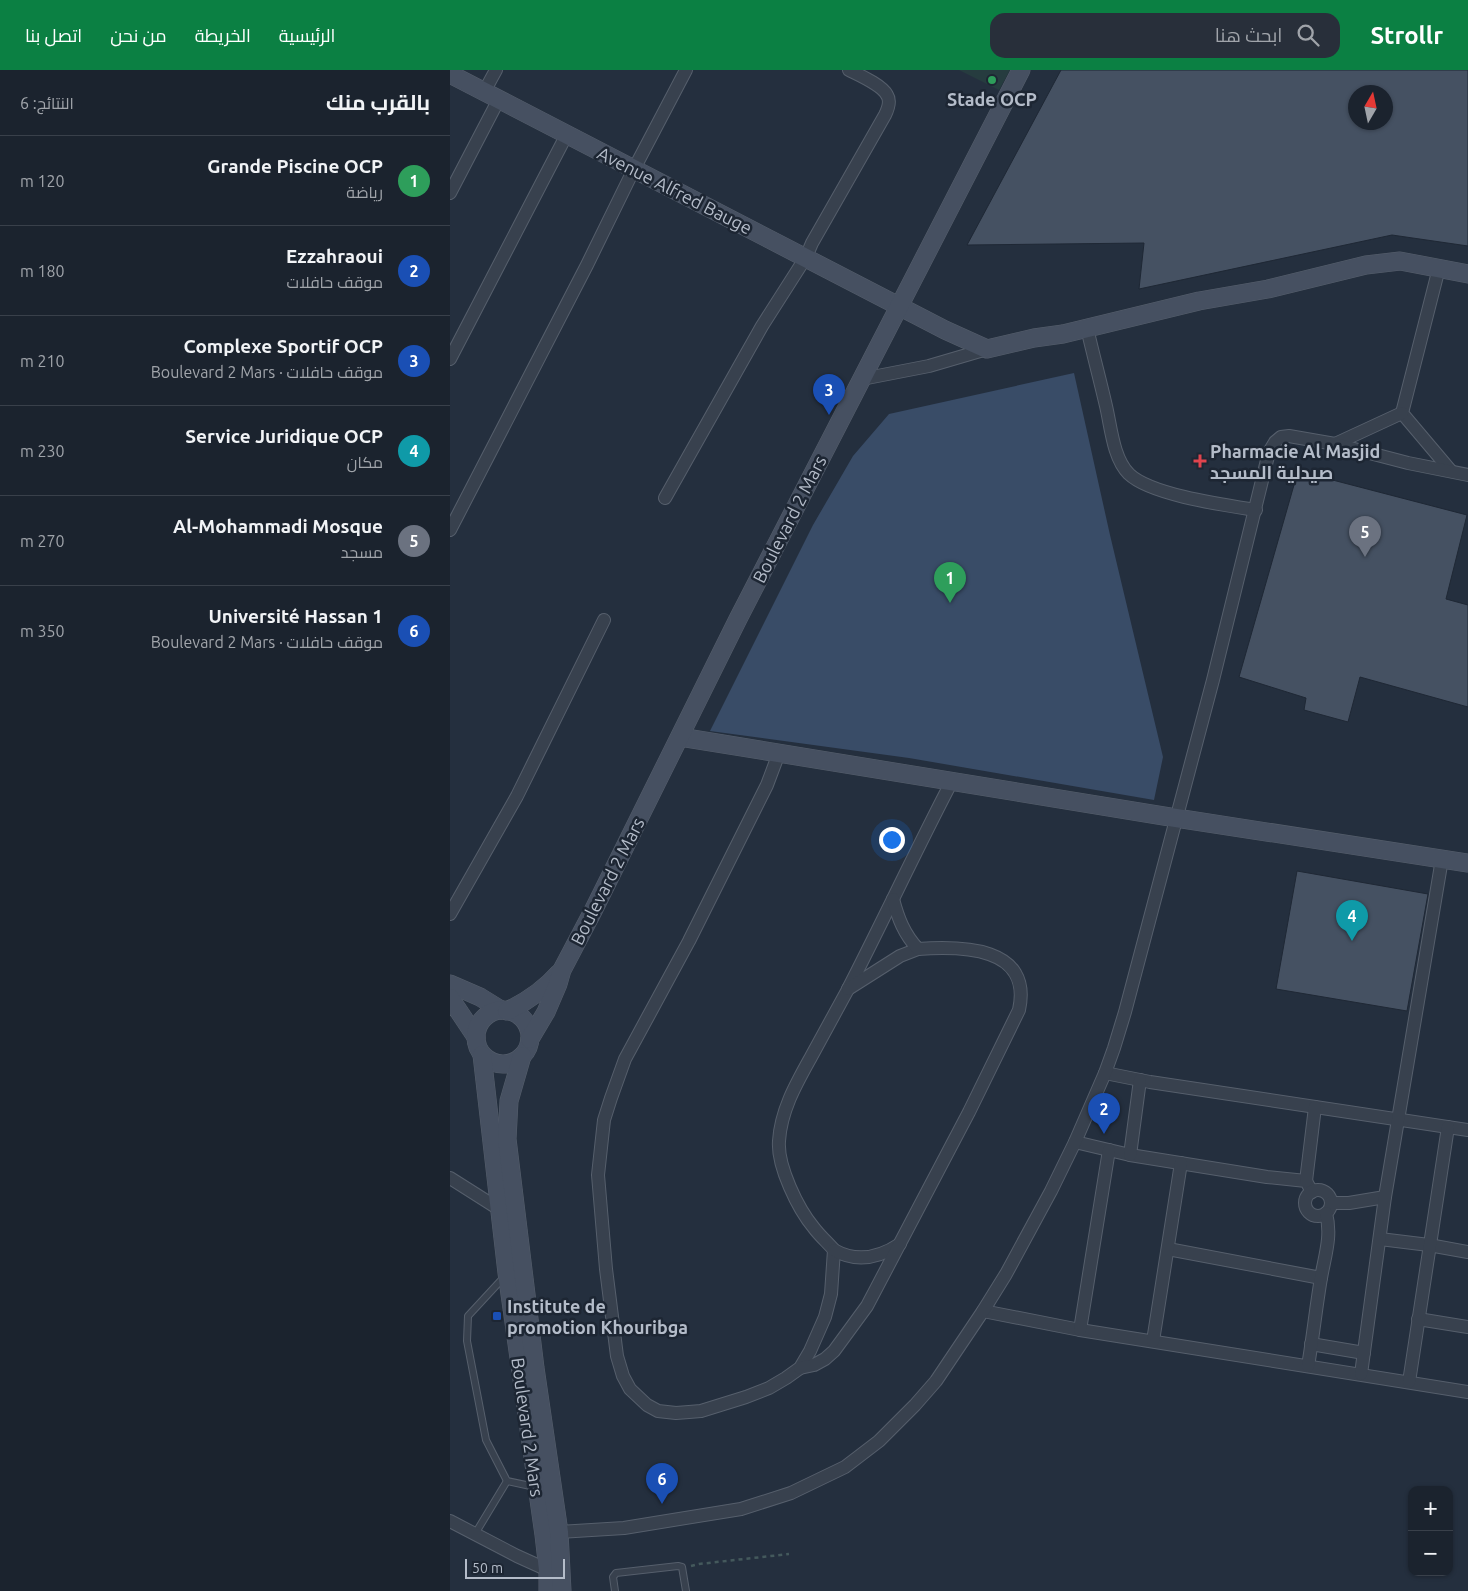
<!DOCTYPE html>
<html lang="ar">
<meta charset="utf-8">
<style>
:root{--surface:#1b232e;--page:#282f3a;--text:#f1f3f6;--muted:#a0a4aa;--line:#39404a;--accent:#0b8043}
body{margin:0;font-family:Ubuntu,Cairo,sans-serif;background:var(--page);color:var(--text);direction:rtl}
.controls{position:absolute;right:15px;bottom:15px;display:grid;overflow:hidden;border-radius:10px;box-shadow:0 1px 4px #0004}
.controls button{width:45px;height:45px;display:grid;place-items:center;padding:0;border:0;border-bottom:1px solid var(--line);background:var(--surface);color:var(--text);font:25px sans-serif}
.compass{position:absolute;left:898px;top:15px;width:45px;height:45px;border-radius:50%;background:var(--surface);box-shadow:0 1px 4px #0004;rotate:9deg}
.scale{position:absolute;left:15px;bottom:12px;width:100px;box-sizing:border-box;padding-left:5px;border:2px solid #b4bcc9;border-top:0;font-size:14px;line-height:18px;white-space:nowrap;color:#b4bcc9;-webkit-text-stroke:4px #1d2633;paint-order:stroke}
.you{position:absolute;left:441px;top:769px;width:18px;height:18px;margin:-12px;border:4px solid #fff;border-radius:50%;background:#1a73e8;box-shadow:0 0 0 8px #1a73e833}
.badge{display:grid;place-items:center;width:32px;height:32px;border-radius:50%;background:var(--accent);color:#fff;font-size:16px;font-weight:700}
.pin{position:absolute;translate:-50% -41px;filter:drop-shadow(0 1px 2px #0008)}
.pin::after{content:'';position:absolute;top:26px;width:18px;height:15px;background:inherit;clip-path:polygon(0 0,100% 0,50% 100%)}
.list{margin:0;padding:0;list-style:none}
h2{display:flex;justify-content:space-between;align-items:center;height:65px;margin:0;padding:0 20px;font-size:21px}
h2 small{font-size:16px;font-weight:400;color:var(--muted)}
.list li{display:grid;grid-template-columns:32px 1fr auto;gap:15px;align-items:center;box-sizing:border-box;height:90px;padding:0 20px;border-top:1px solid var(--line)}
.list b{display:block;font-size:19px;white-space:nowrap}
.list p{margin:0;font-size:16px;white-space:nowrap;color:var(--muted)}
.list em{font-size:16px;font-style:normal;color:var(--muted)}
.icon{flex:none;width:28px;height:28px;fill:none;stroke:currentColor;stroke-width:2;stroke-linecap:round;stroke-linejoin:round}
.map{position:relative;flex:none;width:1018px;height:1521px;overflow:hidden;direction:ltr}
header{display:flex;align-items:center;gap:30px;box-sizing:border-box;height:70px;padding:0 25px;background:var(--accent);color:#fff}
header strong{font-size:24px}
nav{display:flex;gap:28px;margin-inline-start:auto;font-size:18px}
.search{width:350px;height:45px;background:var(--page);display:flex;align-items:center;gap:12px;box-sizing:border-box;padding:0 18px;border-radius:15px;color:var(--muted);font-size:19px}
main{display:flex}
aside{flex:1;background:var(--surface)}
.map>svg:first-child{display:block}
.green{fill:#263c3f}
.water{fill:#394c67}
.building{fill:#455162;stroke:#1f2835;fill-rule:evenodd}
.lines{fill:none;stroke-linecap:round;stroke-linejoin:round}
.lane-casing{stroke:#565f6c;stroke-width:8}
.street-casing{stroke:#565f6c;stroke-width:14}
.secondary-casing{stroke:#565f6c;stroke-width:19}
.path{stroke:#44595c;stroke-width:2.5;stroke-dasharray:4 4;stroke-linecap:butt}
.lane{stroke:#38414e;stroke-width:6}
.street{stroke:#38414e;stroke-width:12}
.secondary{stroke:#465061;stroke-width:18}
.leisure-dot{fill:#2e9e5b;stroke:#1d2633;stroke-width:2}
.health-dot{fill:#e0444e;stroke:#1d2633;stroke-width:2}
.transit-dot{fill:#1a4fb4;stroke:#1d2633;stroke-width:2}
.labels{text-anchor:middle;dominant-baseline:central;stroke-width:5;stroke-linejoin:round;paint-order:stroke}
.poi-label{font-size:18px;font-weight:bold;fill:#b4bcc9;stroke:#1d2633;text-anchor:start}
.street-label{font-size:18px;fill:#b4bcc9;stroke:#1d2633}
</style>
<header>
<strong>Strollr</strong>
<div class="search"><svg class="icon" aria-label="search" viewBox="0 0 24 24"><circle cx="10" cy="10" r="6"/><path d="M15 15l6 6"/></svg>ابحث هنا</div>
<nav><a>الرئيسية</a><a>الخريطة</a><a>من نحن</a><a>اتصل بنا</a></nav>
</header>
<main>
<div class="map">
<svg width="1018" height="1521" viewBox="0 0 1018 1521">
<rect width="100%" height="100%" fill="#242f3e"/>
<polygon class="green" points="509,0 560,0 549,20"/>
<polygon class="water" points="624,303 660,465 713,687 704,730 459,688 260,661 363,455 403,386 439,344"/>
<g class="building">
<path d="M611,0H1018V176L942,165L689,219L694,173L517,175ZM906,22H936V52H906Z"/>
<polygon points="848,401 1017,445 996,529 1018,535 1018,637 910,607 898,652 854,640 856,628 789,607"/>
<polygon points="847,801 978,824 957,941 826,919"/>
</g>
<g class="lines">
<defs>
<g id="lane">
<polyline points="55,1206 18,1246 17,1271 36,1370 57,1411 85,1417"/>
<polyline points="25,1464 57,1411"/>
<polyline points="165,1521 163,1507 166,1503 228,1496 232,1497 236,1521"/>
</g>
<g id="street">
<polyline points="34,22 46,0"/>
<polyline points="0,123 49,29"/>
<polyline points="989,198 952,343 1001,401"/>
<path d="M637,258C643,284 650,310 656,336C661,357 663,388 679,404C701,425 774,435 806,440"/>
<polyline points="0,289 117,64"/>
<polyline points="412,309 479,296 537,279"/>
<polyline points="885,374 952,343"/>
<path d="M215,428L312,256L356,187L362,173L435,45C438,39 441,31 437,25C432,15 409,5 399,0"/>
<polyline points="0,460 137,195 184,99 236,0"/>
<path d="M329,683L317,715L239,871L175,989L161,1028L154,1050L148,1105L156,1199L167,1286L173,1306L180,1319L197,1335L208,1341L226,1343L239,1342L251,1341L296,1327L319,1318L336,1308L350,1298L360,1281L375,1247L381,1224L384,1180C378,1173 370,1166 364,1158C348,1139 327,1096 329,1071C331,1040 346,1014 361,987C373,965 385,943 397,921C433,851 466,780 502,711"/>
<polyline points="0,844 67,726 154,550"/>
<polyline points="398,919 450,886 468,879"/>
<polyline points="655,1003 700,1012 1018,1060"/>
<polyline points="625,1072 680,1085 817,1107 856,1111 862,1122"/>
<polyline points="680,1085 690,1010"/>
<polyline points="0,1108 49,1139"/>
<polyline points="856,1111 865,1037"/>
<circle cx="868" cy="1133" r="13"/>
<polyline points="881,1133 899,1133 935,1127"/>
<polyline points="930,1169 979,1175 1018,1182"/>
<polyline points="718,1179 871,1208"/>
<path d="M384,1180C407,1193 429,1188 450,1174"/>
<polyline points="533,1241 630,1260 1018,1322"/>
<polyline points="968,1249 1018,1257"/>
<polyline points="630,1260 659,1080"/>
<polyline points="703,1271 731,1093"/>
<polyline points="861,1274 914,1283"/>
<path d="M858,1296C863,1267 866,1237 871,1208C875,1185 882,1166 876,1143"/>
<path d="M350,1298L364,1295L375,1289L384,1281L417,1236L519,1042L569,940C583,876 511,876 468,879C454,864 448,848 443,829"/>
<polyline points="911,1304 935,1127 992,789"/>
<polyline points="959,1312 998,1057"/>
<polyline points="0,1451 67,1486 98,1500"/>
<polyline points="109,1462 174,1458 291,1439 341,1423 395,1397 429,1371 465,1335 486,1311 533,1241 556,1204 601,1121 625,1072 655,1003 664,978 675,942 763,610 819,382 825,372 831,367 839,366 885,374 958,393 1018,405"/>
</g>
<g id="secondary">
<polyline points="0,4 495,260 537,279 584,268 613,264 749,231 818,219 916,195 950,191 1018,204"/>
<polyline points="230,667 726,748 1018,793"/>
<polyline points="0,914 30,927 51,940"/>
<polyline points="0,928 26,967"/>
<circle cx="53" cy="967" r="27"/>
<path d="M57,941C78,931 94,920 109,903"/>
<polyline points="80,969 96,942 108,914 112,900 143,841 288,549 571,0"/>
<polyline points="32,985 57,1203 94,1465 98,1500 98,1521"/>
<polyline points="72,986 59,1031 57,1069 85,1298 109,1462 112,1521"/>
</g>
</defs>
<use href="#lane" class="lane-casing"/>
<use href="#street" class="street-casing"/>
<use href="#secondary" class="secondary-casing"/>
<polyline class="path" points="241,1496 249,1494 339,1484"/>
<use href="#lane" class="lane"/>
<use href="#street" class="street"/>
<use href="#secondary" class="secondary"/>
</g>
<circle class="leisure-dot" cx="542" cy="10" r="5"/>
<path class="health-dot" d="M747.5 383.5h5v5h5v5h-5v5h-5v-5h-5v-5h5z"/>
<rect class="transit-dot" x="42" y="1241" width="10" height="10" rx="2.5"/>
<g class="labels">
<g class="poi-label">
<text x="542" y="29" text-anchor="middle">Stade OCP</text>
<text x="760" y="381">Pharmacie Al Masjid<tspan x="760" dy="21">صيدلية المسجد</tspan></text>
<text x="57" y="1236">Institute de<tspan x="57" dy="21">promotion Khouribga</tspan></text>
</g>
<g class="street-label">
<text transform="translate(225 120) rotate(27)">Avenue Alfred Bauge</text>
<text transform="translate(339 449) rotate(-63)">Boulevard 2 Mars</text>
<text transform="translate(157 811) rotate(-63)">Boulevard 2 Mars</text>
<text transform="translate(78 1357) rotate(82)">Boulevard 2 Mars</text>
</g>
</g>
</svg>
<div class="controls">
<button>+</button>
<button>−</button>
</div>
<svg class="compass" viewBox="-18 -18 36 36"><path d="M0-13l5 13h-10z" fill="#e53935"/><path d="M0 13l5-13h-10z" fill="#a0a4aa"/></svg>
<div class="scale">50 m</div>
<div class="you"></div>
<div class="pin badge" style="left:500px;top:533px;background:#2e9e5b">1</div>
<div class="pin badge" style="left:654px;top:1064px;background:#1a4fb4">2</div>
<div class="pin badge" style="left:379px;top:345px;background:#1a4fb4">3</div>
<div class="pin badge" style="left:902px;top:871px;background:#0f9aa8">4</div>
<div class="pin badge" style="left:915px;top:487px;background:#6b7280">5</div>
<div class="pin badge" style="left:212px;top:1434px;background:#1a4fb4">6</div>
</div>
<aside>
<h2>بالقرب منك<small>النتائج: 6</small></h2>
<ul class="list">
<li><span class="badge" style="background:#2e9e5b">1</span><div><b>Grande Piscine OCP</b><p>رياضة</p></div><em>120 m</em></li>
<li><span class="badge" style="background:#1a4fb4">2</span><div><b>Ezzahraoui</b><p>موقف حافلات</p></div><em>180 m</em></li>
<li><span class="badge" style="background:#1a4fb4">3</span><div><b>Complexe Sportif OCP</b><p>موقف حافلات · Boulevard 2 Mars</p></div><em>210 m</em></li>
<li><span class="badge" style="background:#0f9aa8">4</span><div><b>Service Juridique OCP</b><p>مكان</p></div><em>230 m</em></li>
<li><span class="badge" style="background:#6b7280">5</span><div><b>Al-Mohammadi Mosque</b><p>مسجد</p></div><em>270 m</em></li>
<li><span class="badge" style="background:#1a4fb4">6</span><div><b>Université Hassan 1</b><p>موقف حافلات · Boulevard 2 Mars</p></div><em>350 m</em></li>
</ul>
</aside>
</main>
